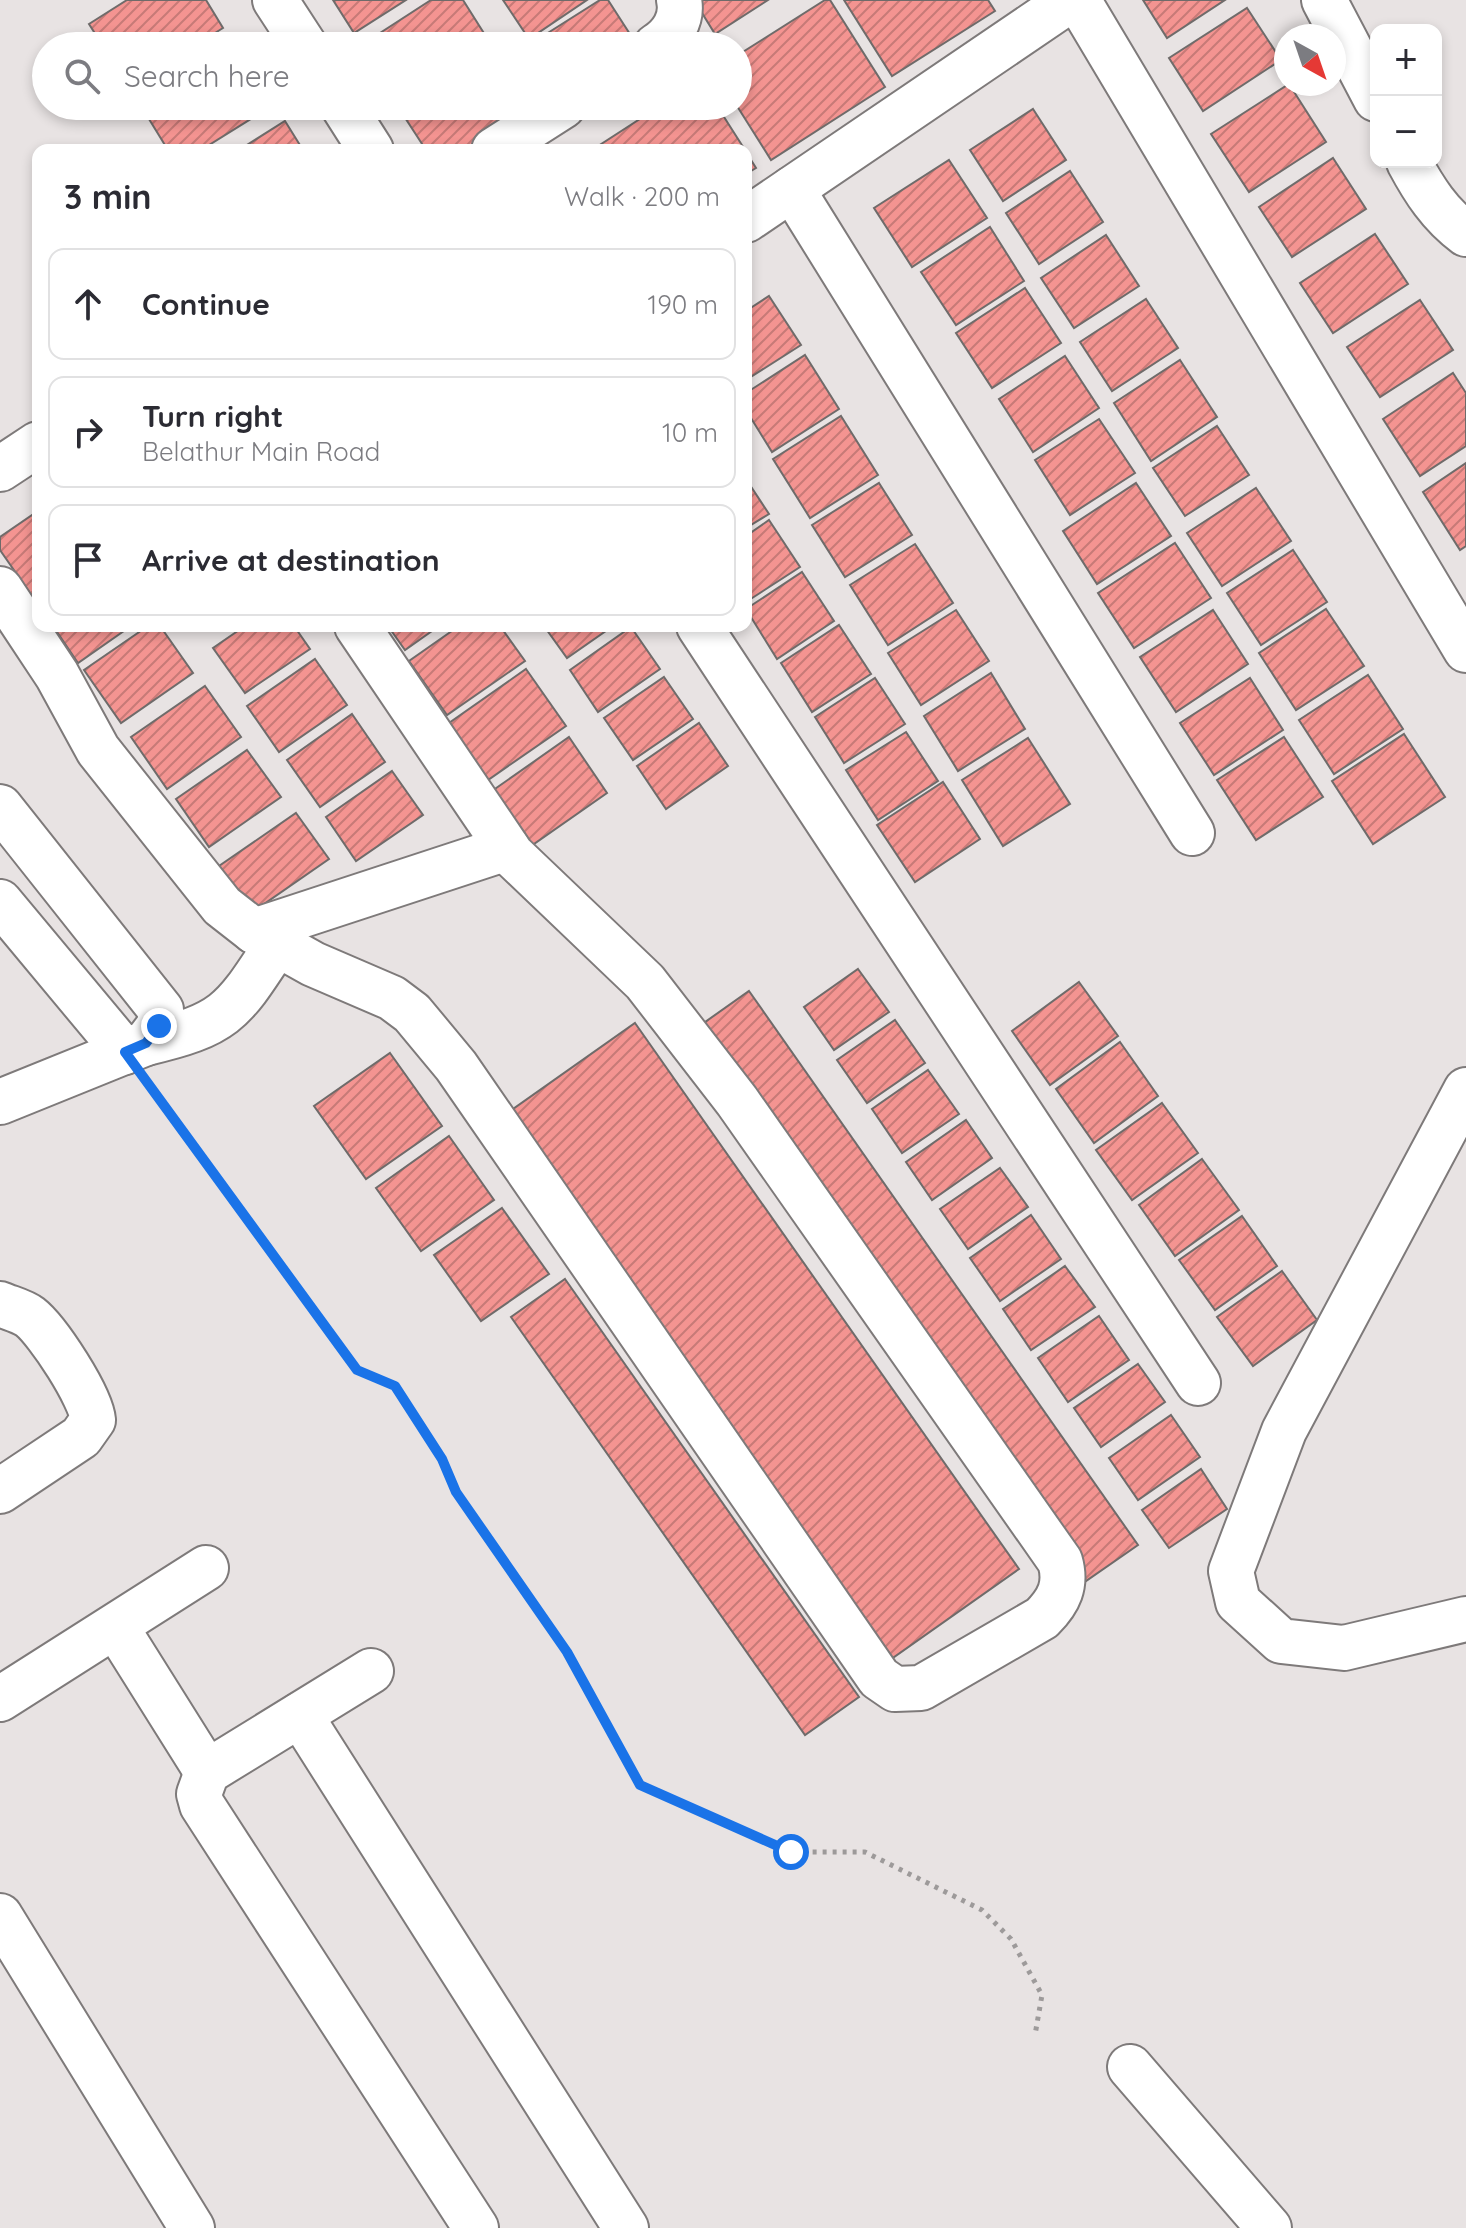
<!DOCTYPE html>
<meta charset="utf-8">
<style>
:root{--surface:#fff;--page:#f2f2f3;--text:#2b2b33;--muted:#7c7c81;--line:#e1e1e2}
body{margin:0;font-family:Quicksand,sans-serif;background:var(--page);color:var(--text)}
.controls{position:absolute;right:24px;top:24px;display:grid;overflow:hidden;border-radius:16px;box-shadow:0 4px 12px #0003}
.controls button{width:72px;height:72px;display:grid;place-items:center;padding:0;border:0;border-bottom:2px solid var(--line);background:var(--surface);color:var(--text);font:40px sans-serif}
.compass{position:absolute;left:1274px;top:24px;width:72px;height:72px;border-radius:50%;background:var(--surface);box-shadow:0 4px 12px #0003;rotate:140deg}
.stop{position:absolute;width:24px;height:24px;margin:-18px;border:6px solid #1a73e8;border-radius:50%;background:#fff}
.stop.end{background:#1a73e8;border-color:#fff;box-shadow:0 2px 8px #0008}
.list{margin:0;padding:0;list-style:none}
h2{display:flex;justify-content:space-between;align-items:center;height:104px;margin:0;padding:0 32px;font-size:34px}
h2 small{font-size:26px;font-weight:400;color:var(--muted)}
.list li{display:grid;grid-template-columns:52px 1fr auto;gap:24px;align-items:center;box-sizing:border-box;height:112px;margin:0 16px 16px;padding:0 16px;border:2px solid var(--line);border-radius:16px}
.list b{display:block;font-size:30px;white-space:nowrap}
.list p{margin:0;font-size:26px;white-space:nowrap;color:var(--muted)}
.list em{font-size:26px;font-style:normal;color:var(--muted)}
.icon{flex:none;width:44px;height:44px;fill:none;stroke:currentColor;stroke-width:2;stroke-linecap:round;stroke-linejoin:round}
.map{position:relative;flex:none;width:1466px;height:2228px;overflow:hidden}
.search{position:absolute;background:var(--surface);box-shadow:0 4px 12px #0003;left:32px;top:32px;width:720px;height:88px;display:flex;align-items:center;gap:20px;box-sizing:border-box;padding:0 28px;border-radius:44px;color:var(--muted);font-size:30px}
.panel{position:absolute;background:var(--surface);box-shadow:0 4px 12px #0003;left:32px;top:144px;width:720px;height:488px;border-radius:16px}
.map>svg:first-child{display:block}
.building{fill:url(#building-hatch);stroke:#6f6b6a;stroke-width:2}
.lines{fill:none;stroke-linecap:round;stroke-linejoin:round}
.minor-casing{stroke:#7e7a7a;stroke-width:48}
.path{stroke:#9d9a9a;stroke-width:5;stroke-dasharray:4 6;stroke-linecap:butt}
.minor{stroke:#fff;stroke-width:44}
.route{stroke:#1a73e8;stroke-width:10}
</style>
<div class="map">
<svg width="1466" height="2228" viewBox="0 0 1466 2228">
<defs>
<pattern id="building-hatch" width="6" height="6" patternUnits="userSpaceOnUse" patternTransform="scale(2)"><rect width="6" height="6" fill="#f49491"/><path d="M-1 1l2-2M0 6l6-6M5 7l2-2" fill="none" stroke="#c77a77"/></pattern>
</defs>
<rect width="100%" height="100%" fill="#e8e3e3"/>
<g class="building">
<polygon points="127,0 206,0 223,28 194,46 103,46 89,24"/>
<polygon points="333,0 406,0 354,33"/>
<polygon points="431,0 463,0 492,46 360,46"/>
<polygon points="503,0 587,0 529,39"/>
<polygon points="600,0 608,0 637,45 549,46 543,36"/>
<polygon points="694,0 768,0 715,34"/>
<polygon points="825,0 830,0 885,87 771,160 737,106 738,55"/>
<polygon points="844,0 988,0 995,11 892,76"/>
<polygon points="1143,0 1225,0 1167,38"/>
<polygon points="1247,8 1281,60 1203,111 1169,58"/>
<polygon points="1289,84 1326,142 1249,192 1211,134"/>
<polygon points="141,106 270,106 270,107 201,150 168,150"/>
<polygon points="413,106 528,106 483,150 426,150 402,113"/>
<polygon points="660,106 717,106 745,150 592,150"/>
<polygon points="1033,109 1066,160 1003,201 970,150"/>
<polygon points="285,121 303,150 239,150"/>
<polygon points="746,152 756,168 746,174"/>
<polygon points="1333,158 1366,209 1292,257 1259,207"/>
<polygon points="949,160 987,218 912,267 874,208"/>
<polygon points="1070,171 1103,222 1039,264 1006,213"/>
<polygon points="990,227 1024,281 956,325 921,272"/>
<polygon points="1375,234 1408,284 1333,333 1300,283"/>
<polygon points="1106,235 1139,286 1074,328 1041,278"/>
<polygon points="1025,288 1061,343 992,388 956,333"/>
<polygon points="769,296 801,345 746,380 746,311"/>
<polygon points="1146,299 1178,348 1112,391 1080,342"/>
<polygon points="1420,300 1453,350 1380,397 1347,347"/>
<polygon points="805,355 839,409 772,452 746,410 746,393"/>
<polygon points="1065,356 1099,408 1033,452 999,399"/>
<polygon points="1180,360 1217,417 1151,461 1114,403"/>
<polygon points="1453,373 1466,393 1466,446 1420,476 1383,419"/>
<polygon points="841,416 878,475 810,518 773,459"/>
<polygon points="1099,419 1135,473 1070,515 1035,460"/>
<polygon points="1217,426 1249,475 1185,516 1153,468"/>
<polygon points="1466,463 1466,546 1460,550 1423,492"/>
<polygon points="746,479 769,514 746,528"/>
<polygon points="879,483 912,535 845,577 812,525"/>
<polygon points="1136,483 1171,536 1097,584 1063,531"/>
<polygon points="1256,488 1291,541 1222,586 1187,533"/>
<polygon points="38,511 38,597 34,599 0,550 0,537"/>
<polygon points="769,520 800,567 746,602 746,536"/>
<polygon points="1175,543 1211,598 1134,648 1098,593"/>
<polygon points="915,544 953,603 888,645 850,585"/>
<polygon points="1293,550 1327,602 1261,645 1227,593"/>
<polygon points="802,572 834,621 777,659 746,609"/>
<polygon points="1326,609 1364,666 1296,710 1259,653"/>
<polygon points="956,610 989,661 921,705 888,653"/>
<polygon points="1213,610 1248,664 1176,712 1140,657"/>
<polygon points="839,625 871,674 812,712 781,663"/>
<polygon points="53,626 131,626 78,663"/>
<polygon points="148,626 160,626 193,673 121,723 84,670"/>
<polygon points="245,626 294,626 310,649 245,693 213,648"/>
<polygon points="388,626 439,626 405,650"/>
<polygon points="459,626 500,626 525,661 447,715 409,661"/>
<polygon points="544,626 613,626 567,658"/>
<polygon points="631,627 660,669 598,712 570,670"/>
<polygon points="315,659 347,705 279,752 247,706"/>
<polygon points="526,669 566,726 488,780 449,723"/>
<polygon points="991,673 1025,729 958,771 924,716"/>
<polygon points="1368,675 1403,729 1334,774 1299,720"/>
<polygon points="664,677 693,719 633,760 604,718"/>
<polygon points="875,678 905,724 844,763 815,717"/>
<polygon points="1250,678 1283,730 1214,775 1180,723"/>
<polygon points="205,686 241,737 167,789 131,737"/>
<polygon points="352,714 385,762 320,807 287,760"/>
<polygon points="699,723 728,766 666,809 637,766"/>
<polygon points="906,732 938,781 878,820 846,770"/>
<polygon points="1404,734 1445,797 1373,844 1332,781"/>
<polygon points="569,737 607,793 531,846 492,791"/>
<polygon points="1284,737 1323,797 1256,840 1217,780"/>
<polygon points="1028,738 1070,804 1003,846 962,780"/>
<polygon points="247,750 281,797 209,847 176,799"/>
<polygon points="392,771 423,815 356,861 326,817"/>
<polygon points="943,782 980,839 915,882 877,825"/>
<polygon points="296,813 329,859 251,913 219,866"/>
<polygon points="858,969 889,1012 834,1050 804,1007"/>
<polygon points="1079,982 1118,1036 1050,1085 1012,1031"/>
<polygon points="749,991 1138,1545 1086,1581 698,1027"/>
<polygon points="895,1020 925,1063 867,1103 837,1060"/>
<polygon points="635,1023 1019,1569 887,1662 503,1116"/>
<polygon points="1120,1042 1158,1096 1094,1143 1056,1089"/>
<polygon points="390,1053 442,1126 366,1179 314,1106"/>
<polygon points="928,1070 959,1114 902,1153 872,1109"/>
<polygon points="1162,1103 1198,1153 1132,1200 1096,1150"/>
<polygon points="966,1120 992,1158 932,1200 906,1162"/>
<polygon points="449,1136 494,1200 421,1251 376,1188"/>
<polygon points="1202,1159 1239,1210 1175,1256 1139,1205"/>
<polygon points="1000,1168 1028,1207 968,1249 940,1209"/>
<polygon points="502,1208 549,1274 481,1321 434,1255"/>
<polygon points="1031,1215 1061,1259 1000,1301 970,1258"/>
<polygon points="1242,1216 1277,1266 1215,1310 1179,1260"/>
<polygon points="1065,1266 1095,1307 1031,1350 1003,1309"/>
<polygon points="1282,1271 1317,1320 1253,1366 1217,1317"/>
<polygon points="565,1279 859,1697 805,1735 511,1317"/>
<polygon points="1099,1316 1129,1360 1068,1402 1038,1358"/>
<polygon points="1138,1364 1165,1402 1101,1447 1074,1408"/>
<polygon points="1171,1415 1200,1457 1138,1500 1109,1458"/>
<polygon points="1201,1469 1227,1509 1169,1548 1142,1510"/>
</g>
<g class="lines">
<defs>
<g id="minor">
<polyline points="275,0 305,46"/>
<polyline points="1078,0 1466,650"/>
<polyline points="1324,0 1376,99"/>
<path d="M656,46C672,36 683,19 679,0"/>
<polyline points="343,106 371,150"/>
<polyline points="494,150 563,106"/>
<path d="M1409,162C1424,190 1440,215 1466,234"/>
<polyline points="792,189 1192,833"/>
<polyline points="746,220 1070,0"/>
<polyline points="0,469 38,444"/>
<path d="M0,589L57,675L98,750L222,906L254,931L313,964L392,998L412,1013L456,1066L879,1678L895,1689L921,1688L1042,1618C1059,1601 1067,1585 1060,1561L737,1101L645,982L512,855L357,626"/>
<polyline points="699,626 1198,1383"/>
<polyline points="0,807 161,1010 159,1026 146,1043 0,1102"/>
<polyline points="0,902 125,1052"/>
<polyline points="254,931 507,848"/>
<path d="M146,1043C228,1024 233,1011 277,944"/>
<polyline points="1466,1090 1284,1431 1231,1571 1238,1602 1281,1641 1344,1648 1466,1619"/>
<path d="M0,1304C9,1308 22,1311 30,1317C48,1331 91,1397 93,1420L81,1437L0,1491"/>
<polyline points="116,1627 207,1772"/>
<polyline points="371,1671 207,1772 199,1794 202,1805 476,2228"/>
<polyline points="0,1699 206,1568"/>
<polyline points="300,1715 626,2228"/>
<polyline points="0,1916 192,2228"/>
<polyline points="1130,2067 1269,2228"/>
</g>
</defs>
<use href="#minor" class="minor-casing"/>
<polyline class="path" points="149,1085 357,1370 395,1386 442,1459 456,1492 567,1652 640,1785 791,1852 865,1852 982,1910 1011,1939 1042,1995 1035,2035"/>
<use href="#minor" class="minor"/>
</g>
<g class="lines">
<polyline class="route" points="159,1026 146,1043 125,1052 357,1370 395,1386 442,1459 456,1492 567,1652 640,1785 791,1852"/>
</g>
</svg>
<div class="controls">
<button>+</button>
<button>−</button>
</div>
<svg class="compass" viewBox="-18 -18 36 36"><path d="M0-13l5 13h-10z" fill="#e53935"/><path d="M0 13l5-13h-10z" fill="#7c7c81"/></svg>
<div class="stop" style="left:791px;top:1852px"></div>
<div class="stop end" style="left:159px;top:1026px"></div>
<div class="search"><svg class="icon" aria-label="search" viewBox="0 0 24 24"><circle cx="10" cy="10" r="6"/><path d="M15 15l6 6"/></svg>Search here</div>
<section class="panel">
<h2>3 min<small>Walk · 200 m</small></h2>
<ul class="list">
<li><svg class="icon" aria-label="ahead" viewBox="0 0 24 24"><path d="M12 20V5M6 11l6-6 6 6"/></svg><div><b>Continue</b></div><em>190 m</em></li>
<li><svg class="icon" aria-label="right" viewBox="0 0 24 24"><path d="M7 20v-9h11M14 6l5 5-5 5"/></svg><div><b>Turn right</b><p>Belathur Main Road</p></div><em>10 m</em></li>
<li><svg class="icon" aria-label="arrive" viewBox="0 0 24 24"><path d="M6 21V4h12l-3 4 3 4H6"/></svg><div><b>Arrive at destination</b></div></li>
</ul>
</section>
</div>
